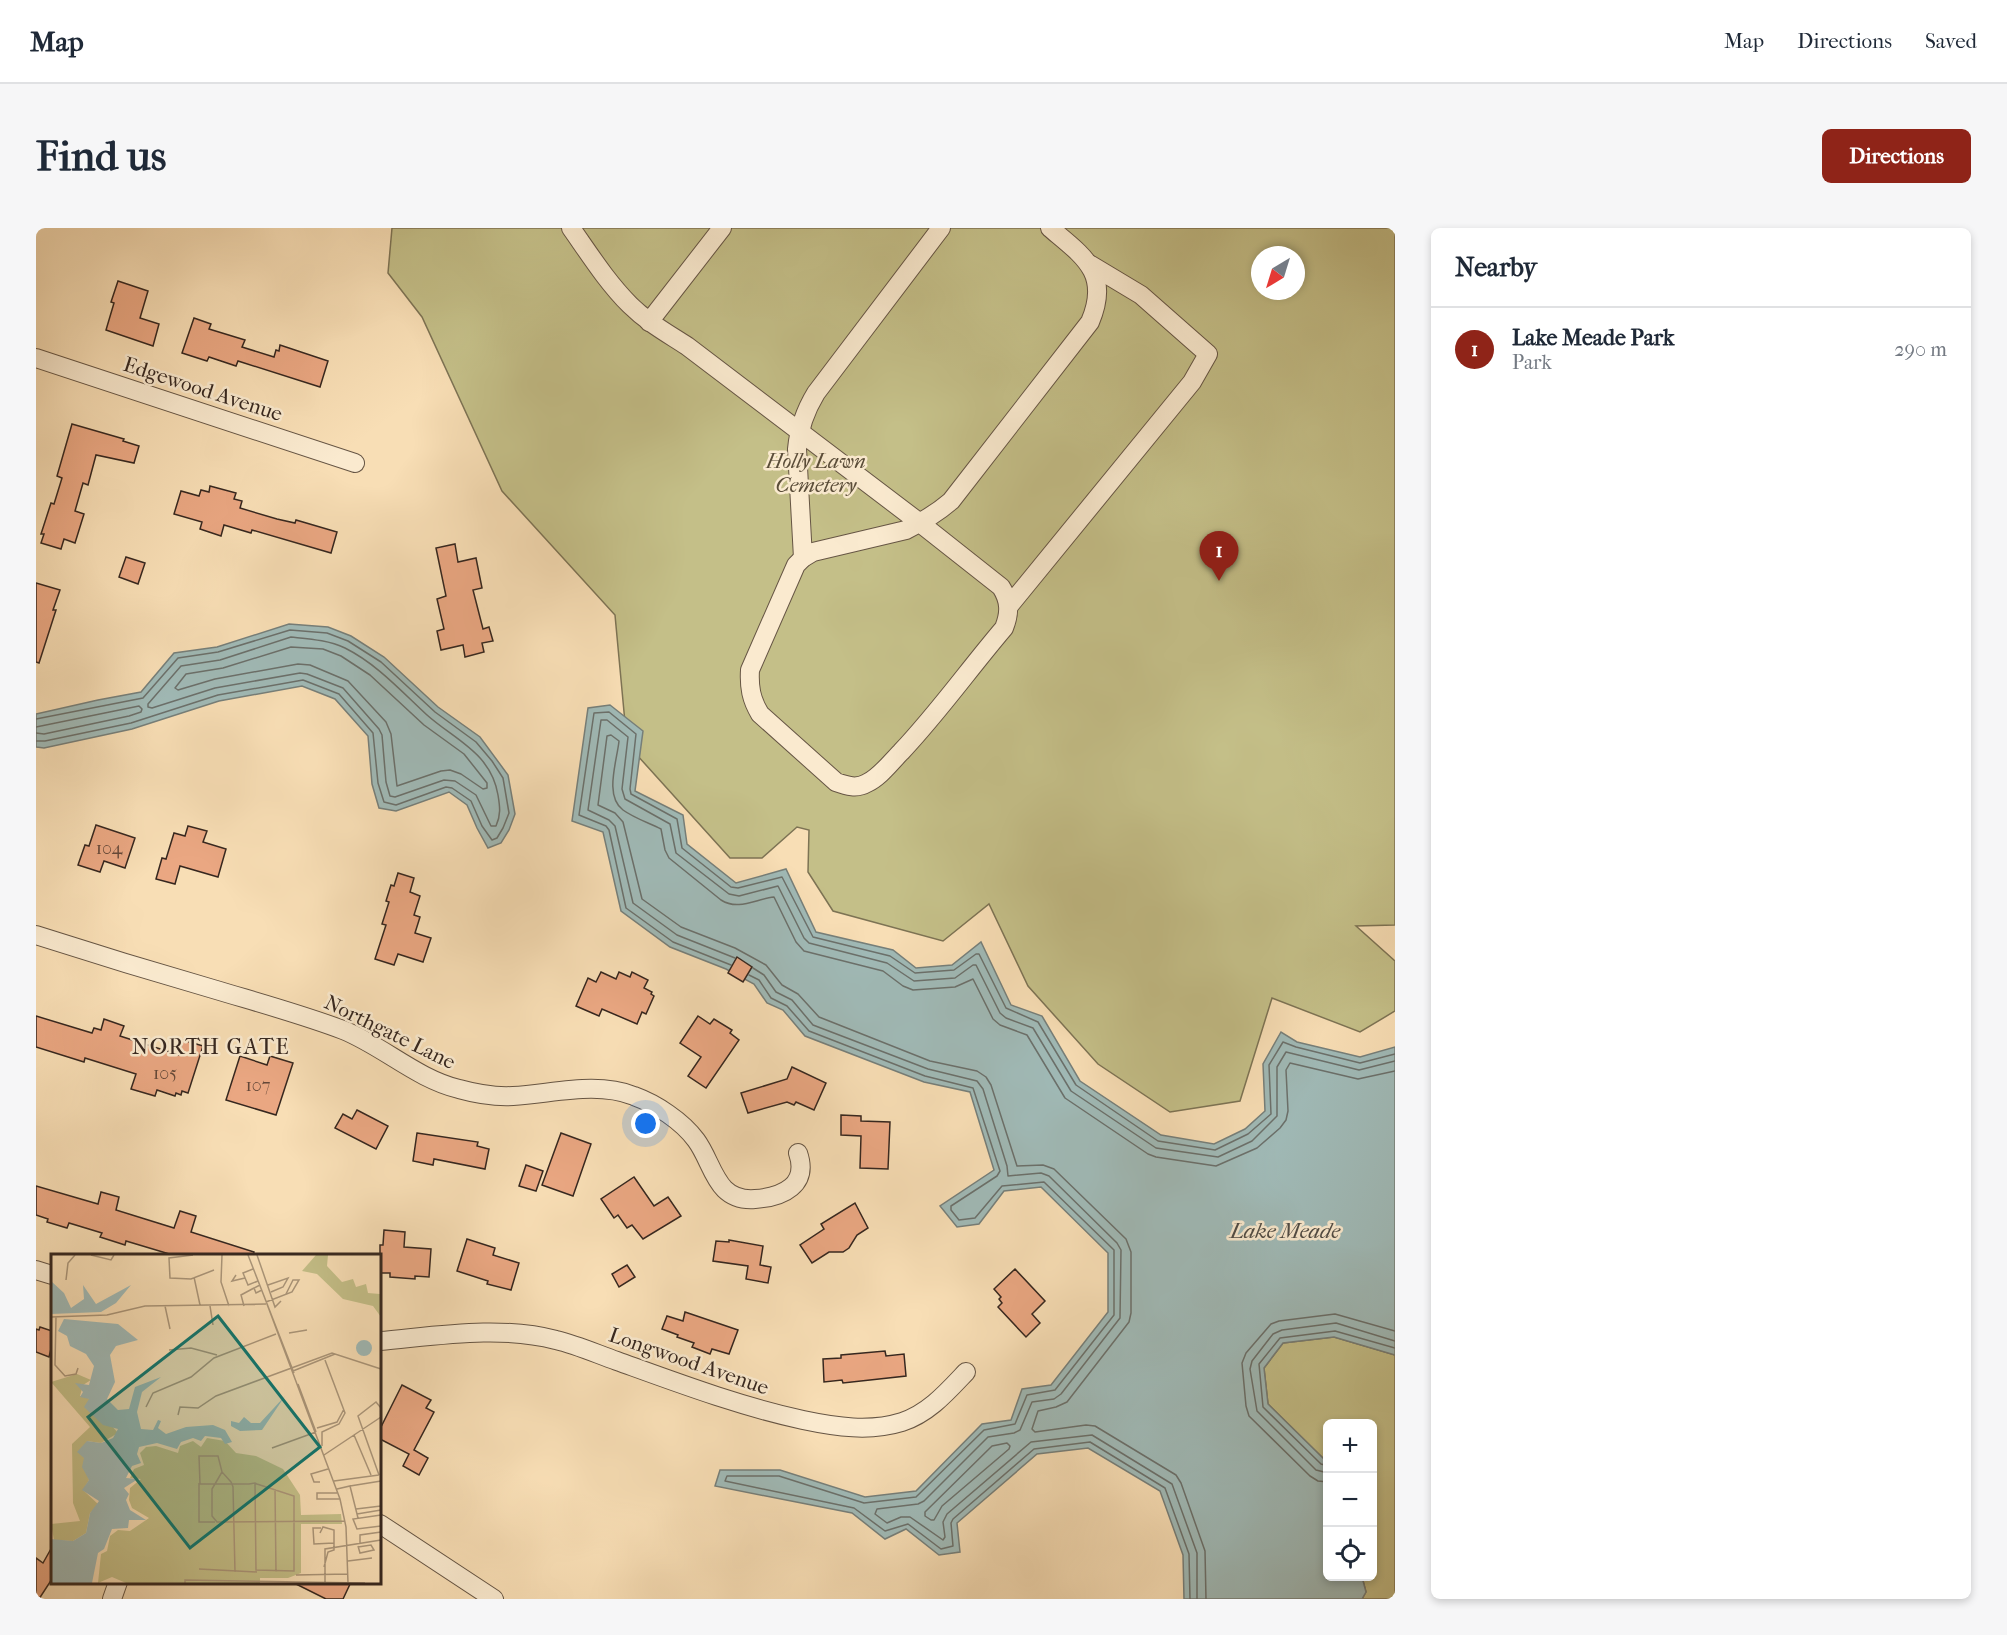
<!DOCTYPE html>
<meta charset="utf-8">
<style>
:root{--surface:#fff;--page:#f6f6f7;--text:#1f2937;--muted:#747a83;--line:#e0e1e3;--accent:#8f2418}
body{margin:0;font-family:"IM FELL French Canon",serif;background:var(--page);color:var(--text)}
.controls{position:absolute;right:18px;bottom:18px;display:grid;overflow:hidden;border-radius:9px;box-shadow:0 3px 9px #0003}
.controls button{width:54px;height:54px;display:grid;place-items:center;padding:0;border:0;border-bottom:2px solid var(--line);background:var(--surface);color:var(--text);font:30px sans-serif}
.compass{position:absolute;left:1215px;top:18px;width:54px;height:54px;border-radius:50%;background:var(--surface);box-shadow:0 3px 9px #0003;rotate:218deg}
.you{position:absolute;left:610px;top:896px;width:21px;height:21px;margin:-15px;border:4px solid #fff;border-radius:50%;background:#1a73e8;box-shadow:0 0 0 9px #1a73e833}
.badge{display:grid;place-items:center;width:39px;height:39px;border-radius:50%;background:var(--accent);color:#fff;font-size:20px;font-weight:700}
.pin{position:absolute;translate:-50% -50px;filter:drop-shadow(0 2px 3px #0008)}
.pin::after{content:'';position:absolute;top:32px;width:21px;height:18px;background:inherit;clip-path:polygon(0 0,100% 0,50% 100%)}
.list{margin:0;padding:0;list-style:none}
h2{display:flex;justify-content:space-between;align-items:center;height:78px;margin:0;padding:0 24px;font-size:26px}
h2 small{font-size:20px;font-weight:400;color:var(--muted)}
.list li{display:grid;grid-template-columns:39px 1fr auto;gap:18px;align-items:center;box-sizing:border-box;height:84px;padding:0 24px;border-top:2px solid var(--line)}
.list b{display:block;font-size:22px;white-space:nowrap}
.list p{margin:0;font-size:20px;white-space:nowrap;color:var(--muted)}
.list em{font-size:20px;font-style:normal;color:var(--muted)}
.icon{flex:none;width:33px;height:33px;fill:none;stroke:currentColor;stroke-width:2;stroke-linecap:round;stroke-linejoin:round}
.map{position:relative;flex:none;width:1359px;height:1371px;overflow:hidden;border-radius:9px}
header{display:flex;align-items:center;gap:36px;box-sizing:border-box;height:84px;padding:0 30px;background:var(--surface);border-bottom:2px solid var(--line)}
header strong{font-size:28px}
nav{display:flex;gap:33px;margin-inline-start:auto;font-size:21px}
.intro{display:flex;align-items:center;justify-content:space-between;box-sizing:border-box;height:144px;padding:0 36px}
h1{margin:0;font-size:42px}
.button{padding:15px 27px;border-radius:9px;background:var(--accent);color:#fff;font-size:21px;font-weight:700}
main{display:flex;gap:36px;padding:0 36px}
aside{flex:1;background:var(--surface);border-radius:9px;box-shadow:0 3px 9px #0003}
.map>svg:first-child{display:block}
.green{fill:#c4bf88;stroke:#7d7354;stroke-width:1.5;fill-rule:evenodd}
.water{fill:#a0bab7;stroke:#767f7a;stroke-width:1.5}
.lines{fill:none;stroke-linecap:round;stroke-linejoin:round}
.shore{stroke:#6b706b;stroke-width:1.5}
.building{fill:#eaa782;stroke:#36271f;stroke-width:1.5}
.minor-casing{stroke:#654;stroke-width:20}
.minor{stroke:#faeacf;stroke-width:18}
.labels{text-anchor:middle;dominant-baseline:central;stroke-width:5;stroke-linejoin:round;paint-order:stroke}
.number-label{font-size:18px;fill:#634738}
.street-label{font-size:21px;fill:#36271f;stroke:#faeacf}
.park-label{font-size:21px;font-style:italic;fill:#5a4d39;stroke:#faeacf}
.neighbourhood-label{font-size:22px;letter-spacing:1.5px;fill:#36271f;stroke:#faeacf}
.water-label{font-size:22px;font-style:italic;fill:#504c45;stroke:#faeacf}
.inset-road{fill:none;stroke:#aa9579;stroke-width:1.5}
.view{fill:#0f766e;fill-opacity:0.15;stroke:#0f766e;stroke-width:3}
.inset-edge{fill:none;stroke:#36271f;stroke-width:3}
</style>
<header>
<strong>Map</strong>
<nav><a>Map</a><a>Directions</a><a>Saved</a></nav>
</header>
<div class="intro"><h1>Find us</h1><a class="button">Directions</a></div>
<main>
<div class="map">
<svg width="1359" height="1371" viewBox="0 0 1359 1371">
<rect width="100%" height="100%" fill="#f8deb5"/>
<filter id="stains"><feTurbulence type="fractalNoise" baseFrequency=".00333" numOctaves="4"/><feColorMatrix values="0 0 0 0 .2 0 0 0 0 .09 0 0 0 0 .02 0 0 0 .5 -.17"/></filter>
<radialGradient id="worn" r=".72"><stop offset=".6" stop-color="#630" stop-opacity="0"/><stop offset="1" stop-color="#630" stop-opacity=".3"/></radialGradient>
<g class="green">
<path d="M356,0H1359V697L1320,698L1359,733V783L1324,804L1236,770L1204,873L1134,884L1062,836L992,758L953,676L907,713L797,683L772,644L773,602L761,599L726,630H694L591,516L579,387L466,263L386,89L352,45ZM1224,27H1260V63H1224Z"/>
<polygon points="1298,1109 1359,1127 1359,1371 1326,1371 1330,1364 1326,1349 1336,1348 1336,1196 1292,1196 1291,1234 1232,1176 1228,1140 1247,1115"/>
</g>
<g class="water">
<polygon points="253,396 292,399 315,408 348,429 402,479 444,509 472,547 479,586 473,602 465,615 452,620 441,600 431,577 413,564 360,583 343,580 336,556 332,508 299,471 266,458 183,473 96,501 8,520 0,519 0,486 62,472 105,464 138,425 181,419"/>
<polygon points="574,477 607,503 599,563 647,587 651,616 700,655 750,641 780,704 857,722 880,740 916,737 945,714 975,777 1006,788 1044,853 1125,907 1178,916 1209,901 1229,883 1227,836 1245,804 1261,814 1324,829 1359,819 1359,1127 1298,1109 1247,1115 1228,1140 1232,1176 1291,1234 1292,1348 1326,1349 1330,1364 1326,1371 1148,1371 1147,1327 1124,1263 1052,1220 1001,1226 921,1295 924,1324 903,1327 870,1301 849,1311 816,1285 679,1258 684,1242 744,1242 829,1269 880,1263 946,1196 975,1192 986,1161 1015,1157 1072,1084 1072,1025 1005,959 968,963 943,996 921,999 904,978 958,942 934,864 888,854 769,808 747,782 731,775 718,756 690,741 634,719 585,683 567,604 536,593 552,480"/>
</g>
<g class="lines">
<g class="shore">
<path d="M255,409C274,411 292,412 309,420C341,436 365,463 391,487C419,512 455,525 462,567C464,579 465,587 460,598H455L440,567L419,553L408,552L359,569L354,568L350,554L346,507L343,501L307,460L271,446L264,445L179,460L116,480L112,479V476L145,438L184,432Z"/>
<polygon points="255,419 287,421 305,428 334,447 388,497 428,526 451,555 451,560 447,561 425,546 414,542 405,543 361,558 355,506 350,494 312,453 274,437 262,436 179,451 142,462 139,460 150,446 187,440"/>
<polyline points="0,491 107,470 142,430 182,424 254,402 291,405 312,413 345,434 399,484 440,514 456,533 467,550 473,585 467,600 461,610 456,612 446,598 435,573 416,560 410,559 360,577 348,574 342,555 337,505 303,466 267,452 182,467 95,495 9,513 0,513"/>
<polyline points="0,499 103,478 106,481 105,484 93,488 8,506 0,505"/>
<polyline points="699,730 641,707 597,675 579,598 573,592 552,582 565,492 571,492 592,509 586,561 589,571 634,596 640,625 693,666 703,668 742,658 768,710 773,715 851,735 878,753 919,750 937,737 940,737 964,785 970,790 997,800 1035,863 1120,920 1182,929 1216,913 1241,888 1241,839 1250,824 1323,842 1359,833"/>
<polyline points="695,737 637,714 590,680 573,602 570,598 543,587 558,485 573,484 600,506 594,561 595,566 641,591 646,620 695,659 702,660 746,649 777,709 854,728 879,745 918,742 940,726 943,726 970,780 1002,794 1040,857 1122,913 1179,922 1212,906 1235,886 1233,837 1247,814 1260,819 1324,835 1359,826"/>
<polyline points="717,740 728,747 740,764 756,772 777,797 892,841 941,853 947,861 971,938 972,948 1005,945 1013,948 1081,1015 1085,1022 1084,1090 1025,1166 1018,1171 996,1174 984,1202 978,1205 952,1209 888,1273 882,1276 841,1281 839,1286 851,1295 865,1289 874,1289 907,1312 909,1309 907,1294 911,1286 995,1214 1056,1207 1136,1256 1161,1325 1161,1371"/>
<polyline points="713,747 723,752 735,770 751,778 773,803 889,848 937,860 964,943 961,948 915,978 915,982 923,992 939,990 966,958 1008,954 1078,1022 1078,1087 1019,1162 991,1167 979,1196 948,1202 880,1269 828,1275 743,1248 691,1248 689,1253 818,1280 849,1303 872,1296 905,1321 917,1318 915,1295 917,1291 998,1221 1054,1214 1129,1260 1153,1326 1154,1371"/>
<polygon points="971,1215 974,1218 973,1221 906,1278 898,1292 895,1292 889,1288 889,1284 956,1218"/>
<polyline points="1292,1238 1285,1236 1227,1179 1223,1136 1244,1110 1299,1103 1359,1120"/>
<polyline points="1292,1245 1280,1242 1221,1183 1214,1141 1216,1133 1237,1106 1246,1102 1300,1095 1359,1113"/>
<polyline points="1292,1254 1282,1253 1274,1248 1213,1188 1210,1178 1206,1135 1210,1125 1235,1096 1243,1093 1299,1086 1359,1103"/>
<path d="M1170,1371L1169,1323L1145,1255L1140,1247L1059,1198L1050,1197L999,1204L996,1201L1002,1183L1020,1179L1031,1174L1093,1094L1095,1085V1024L1090,1011L1018,941L1007,937L981,938L955,857L950,849L941,843L894,833L783,789L762,766L746,757L730,737L699,720L645,699L606,671L587,594L579,585L562,577L571,508L575,507L583,513C581,533 568,568 587,582C598,590 613,595 625,601L629,622L633,630L685,672C702,683 720,671 738,669L760,714L768,723L847,743L867,758L877,762L919,759L937,751L957,791L964,797L991,807L1029,870L1112,926L1120,929L1180,938L1221,920L1244,900L1250,892L1252,883L1250,842L1254,835L1322,851L1359,843"/>
</g>
</g>
<g class="building">
<polygon points="82,53 112,63 104,90 123,96 117,118 70,102 78,75 75,74"/>
<polygon points="158,90 175,96 173,101 209,112 206,119 238,129 240,122 243,123 244,117 292,133 284,159 202,133 200,138 173,129 171,133 146,125"/>
<polygon points="36,196 88,211 87,213 103,218 98,235 60,227 52,257 47,255 39,283 48,286 39,315 28,311 25,321 5,315 8,306 5,306 15,275 18,276 26,250 21,248"/>
<polygon points="174,258 200,265 198,271 206,273 204,280 241,291 259,295 260,292 301,304 295,325 216,302 215,305 188,297 185,308 164,301 166,294 138,286 145,263 163,268 165,262 173,264"/>
<polygon points="419,316 422,334 440,330 446,360 437,362 447,401 453,399 457,413 446,415 448,424 429,429 427,417 405,422 401,403 408,401 401,371 410,368 400,320"/>
<polygon points="90,329 109,335 102,356 83,349"/>
<polygon points="0,355 24,362 17,382 20,382 3,435 0,434"/>
<polygon points="60,597 99,610 89,640 68,633 64,644 42,637 49,617 53,618"/>
<polygon points="152,598 171,603 167,614 190,621 182,649 144,638 139,656 120,651 126,630 130,631 138,605 149,608"/>
<polygon points="362,645 378,650 374,664 384,668 378,687 384,689 379,705 395,710 387,734 362,726 358,737 339,731 350,697 346,696 353,674 350,673 355,657 358,658"/>
<polygon points="701,729 716,739 707,754 692,745"/>
<polygon points="565,744 580,751 583,744 594,749 596,744 612,752 608,760 616,764 615,766 618,768 610,786 606,784 601,796 566,781 563,788 540,778 552,750 560,754"/>
<polygon points="0,788 56,805 58,800 65,802 68,791 88,798 84,808 143,827 147,812 167,818 152,865 146,863 145,867 140,865 139,868 121,862 119,868 95,861 100,846 49,830 48,834 0,819"/>
<polygon points="662,788 674,796 678,791 696,802 694,805 703,812 670,860 652,848 665,829 644,815"/>
<polygon points="204,828 231,837 234,828 257,835 240,887 190,872"/>
<polygon points="756,839 790,855 778,882 760,874 758,877 751,874 712,885 705,865 751,851"/>
<polygon points="321,882 352,898 340,921 299,900 307,886 316,891"/>
<polygon points="805,887 825,888 825,893 854,894 852,941 824,940 825,908 805,907"/>
<polygon points="381,905 442,914 441,918 453,921 449,941 398,931 397,937 377,933"/>
<polygon points="525,905 555,916 537,968 506,957"/>
<polygon points="490,937 507,943 500,963 483,958"/>
<polygon points="598,949 618,978 632,969 645,988 607,1011 596,997 591,1000 582,987 578,990 565,971"/>
<polygon points="0,958 62,976 65,964 83,969 80,982 138,1000 144,983 160,988 155,1004 218,1024 217,1028 140,1028 90,1013 89,1017 64,1009 66,1005 33,995 31,1000 11,994 12,991 0,987"/>
<polygon points="819,975 832,1000 821,1007 813,1020 807,1024 793,1024 776,1035 764,1017 788,1001 785,996"/>
<polygon points="348,1002 369,1004 368,1019 395,1021 393,1049 379,1048 379,1051 354,1049 354,1045 344,1045 344,1017 347,1017"/>
<polygon points="431,1011 459,1020 457,1027 483,1035 475,1062 451,1056 452,1053 421,1043"/>
<polygon points="693,1012 727,1018 724,1037 735,1039 732,1055 710,1051 712,1038 677,1033 680,1013 693,1014"/>
<polygon points="591,1037 599,1049 583,1059 576,1046"/>
<polygon points="979,1041 1009,1073 996,1086 1004,1095 990,1109 962,1079 966,1075 963,1071 965,1069 958,1061"/>
<polygon points="649,1084 702,1102 693,1126 676,1121 674,1126 656,1119 658,1115 641,1109 642,1107 626,1101 631,1088 647,1093"/>
<polygon points="4,1099 16,1103 16,1117 13,1129 0,1124 0,1101 3,1102"/>
<polygon points="849,1123 850,1128 868,1126 870,1148 807,1155 806,1152 788,1154 787,1131 805,1130 805,1127"/>
<polygon points="366,1157 395,1172 390,1180 398,1184 378,1222 392,1230 383,1247 367,1238 373,1226 344,1211 344,1201"/>
<polygon points="16,1319 16,1351 3,1371 0,1371 0,1330 7,1335"/>
<polygon points="256,1354 315,1354 307,1371 290,1371"/>
</g>
<g class="lines">
<defs>
<g id="minor">
<path d="M535,0C554,27 571,54 594,77C611,94 631,105 651,118L884,295L965,359C974,373 974,385 968,400C933,441 902,485 865,524C855,534 844,549 831,555C821,561 811,558 800,554L724,486C715,471 713,459 714,442L760,337L767,330L777,324L870,302C886,294 901,285 915,273L1054,94C1075,45 1047,28 1014,0"/>
<polyline points="613,94 686,0"/>
<polyline points="0,130 319,235"/>
<path d="M767,330L761,221C763,200 769,183 780,165L905,0"/>
<polyline points="973,378 1156,154 1172,126 1105,67 1055,37"/>
<path d="M0,707C59,726 118,744 177,761C220,774 265,786 307,802C347,818 381,851 423,861C441,866 459,869 477,868C516,866 560,853 598,868C620,876 646,893 660,912C678,936 679,974 719,971C747,969 773,957 762,925"/>
<polyline points="0,1042 16,1047"/>
<path d="M344,1113C400,1108 464,1097 520,1112C541,1117 561,1126 581,1133C642,1155 703,1178 767,1192C800,1199 834,1204 866,1194C893,1185 911,1164 930,1144"/>
<polyline points="344,1296 458,1371"/>
<polyline points="76,1371 82,1354"/>
</g>
</defs>
<use href="#minor" class="minor-casing"/>
<use href="#minor" class="minor"/>
</g>
<g class="labels">
<g class="number-label">
<text x="73" y="620">104</text>
<text x="129" y="845">105</text>
<text x="222" y="857">107</text>
</g>
<g class="street-label">
<text transform="translate(167 161) rotate(18)">Edgewood Avenue</text>
<text transform="translate(354 804) rotate(26)">Northgate Lane</text>
<text transform="translate(653 1133) rotate(19)">Longwood Avenue</text>
</g>
<g class="park-label">
<text x="780" y="233">Holly Lawn<tspan x="780" dy="24">Cemetery</tspan></text>
</g>
<g class="neighbourhood-label">
<text x="175" y="819">NORTH GATE</text>
</g>
<g class="water-label">
<text x="1249" y="1003">Lake Meade</text>
</g>
</g>
<g transform="translate(15 1026)">
<rect width="330" height="330" fill="#f8deb5"/>
<path d="M265,1H277L276,12L291,28L302,25L305,33L315,30L317,39L329,40L330,63L322,52L292,45L266,20L251,17ZM26,120L40,126L32,131L29,142L36,143L67,179L50,189L36,187L33,204L38,226L32,236L48,251L39,259L35,279L22,287L3,286L0,270L29,267L22,249L21,190L39,173L0,128ZM156,184L174,187L185,199L205,202L232,215L249,241L250,261L290,260L291,270H250V319L237,324H209V329H75L61,323L47,329L50,300L56,297L59,282L67,276L79,277L98,264L81,254L78,246L79,234L90,225L79,224L83,215L93,211L89,199L95,193L105,192L127,199L129,192L142,187L150,193Z" fill="#c4bf88"/>
<path d="M0,27L13,39L20,54L33,45L32,31L45,50L80,31L65,49L50,58L0,60ZM13,65L67,70L87,86L65,92L59,101L64,128L56,145L67,156L78,155L84,133L110,123L91,138L86,158L90,175L102,176L107,166L110,167L107,174L115,180L135,173L162,171L174,176L181,188L174,190L170,184L154,182L150,187L142,184L130,188L126,195L106,189L88,193L86,200L90,209L81,212L75,224L87,225L73,234L78,240L75,246L79,256L95,266H78L77,274L61,275L53,295L47,299L41,329H0V285L22,287L35,279L39,259L48,247L31,236L38,226L31,213L33,204L26,198L36,187L50,189L62,184L67,175L52,171L33,153L38,145L29,143L32,138L24,129L38,131L43,112L35,100L19,92L16,82L7,77ZM305 94a8 8 0 1 1 16 0a8 8 0 1 1-16 0ZM234,142L211,176L189,177L180,172V167L188,169L193,163L200,169H209Z" fill="#a0bab7"/>
<path class="inset-road" d="M40,1L60,6L63,1M142,1L118,4L119,24L140,25L163,16M171,1L170,28L178,52M197,1L243,119M206,1L224,53L230,47M202,15L192,19L197,31L207,27M185,21L181,27L194,24M143,23L149,51M15,26L17,9L24,1M209,31L203,34L205,39L211,36M217,31L237,24L232,33L220,38M215,48L241,38L248,26H242L235,40M216,50L289,245L295,273L297,329M114,52L119,75M159,52L162,71M193,52L190,41L203,34M0,63L56,61L94,52L215,50M5,63L4,111L14,122L25,120L27,114M238,79L256,76M118,96L140,94L166,101M242,117L284,100M247,130L265,178M95,153L102,139L140,123L163,104L225,80M127,161L129,153L147,154L165,142L281,99L330,115M266,174L286,168L293,155M303,181L320,221M271,192V178L288,170L294,159L274,106M221,194L265,178M273,201L330,163M171,218L161,235V262L166,268L294,267M328,221L307,162L325,148L330,154M283,227L328,221M269,228H263L260,220L277,215M148,229V268H164M299,232L330,227M224,235L225,318M286,235L299,232L307,264M286,239H266V245H289M305,255L330,252M306,260L330,256M330,261L302,265L306,275L330,272M270,274H262L263,290L283,289M269,279L272,273L283,276V296L277,298L273,313M309,290V281L330,278M307,292L309,299L323,296L320,291L307,293M297,307L321,304M148,315L206,318M184,318L182,233L181,230L180,228L171,218L167,202H148L149,230H198L204,229L206,230L243,242V317L205,316L204,229M245,321L297,320M134,329V326L314,329M274,329V295L330,286"/>
<path class="view" d="M167,62L269,193L139,294L37,163Z"/>
<rect width="330" height="330" class="inset-edge"/>
</g>
<rect width="100%" height="100%" filter="url(#stains)"/>
<rect width="100%" height="100%" fill="url(#worn)"/>
</svg>
<div class="controls">
<button>+</button>
<button>−</button>
<button><svg class="icon" aria-label="locate" viewBox="0 0 24 24"><circle cx="12" cy="12" r="6"/><path d="M12 2v4M12 18v4M2 12h4M18 12h4"/></svg></button>
</div>
<svg class="compass" viewBox="-18 -18 36 36"><path d="M0-13l5 13h-10z" fill="#e53935"/><path d="M0 13l5-13h-10z" fill="#747a83"/></svg>
<div class="you"></div>
<div class="pin badge" style="left:1183px;top:353px">1</div>
</div>
<aside>
<h2>Nearby<small></small></h2>
<ul class="list">
<li><span class="badge">1</span><div><b>Lake Meade Park</b><p>Park</p></div><em>290 m</em></li>
</ul>
</aside>
</main>
